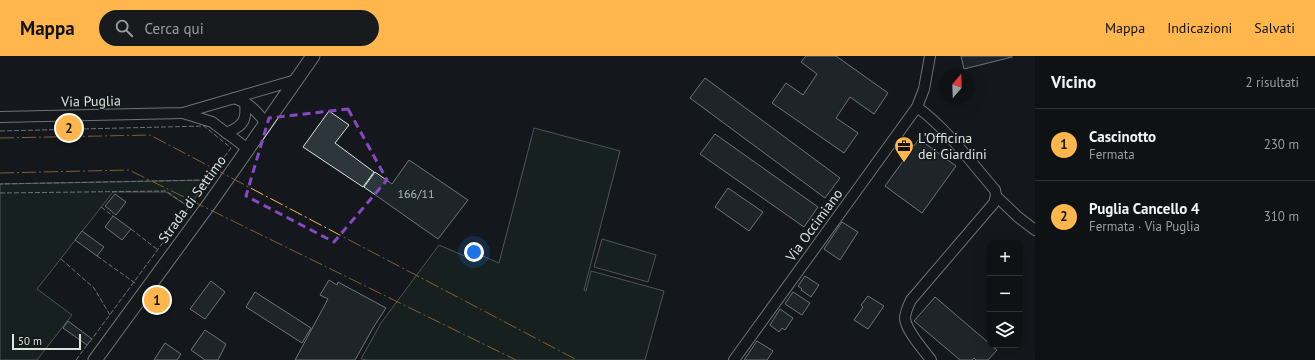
<!DOCTYPE html>
<html lang="it">
<meta charset="utf-8">
<style>
:root{--surface:#0f1215;--page:#181b1e;--text:#f1f3f6;--muted:#9b9ea0;--line:#2f3234;--accent:#ffb74d}
body{margin:0;font-family:"PT Sans",sans-serif;background:var(--page);color:var(--text)}
.controls{position:absolute;right:12px;bottom:12px;display:grid;overflow:hidden;border-radius:8px;box-shadow:0 4px 16px #0002}
.controls button{width:36px;height:36px;display:grid;place-items:center;padding:0;border:0;border-bottom:1px solid var(--line);background:var(--surface);color:var(--text);font:20px sans-serif}
.compass{position:absolute;left:939px;top:12px;width:36px;height:36px;border-radius:50%;background:var(--surface);box-shadow:0 4px 16px #0002;rotate:19deg}
.scale{position:absolute;left:12px;bottom:10px;width:69px;box-sizing:border-box;padding-left:4px;border:2px solid #d8e6dc;border-top:0;font-size:11px;line-height:14px;white-space:nowrap;color:#d8e6dc;-webkit-text-stroke:3px #14181c;paint-order:stroke}
.you{position:absolute;left:474px;top:196px;width:14px;height:14px;margin:-10px;border:3px solid #fff;border-radius:50%;background:#1a73e8;box-shadow:0 0 0 6px #1a73e833}
.badge{display:grid;place-items:center;width:26px;height:26px;border-radius:50%;background:var(--accent);color:#111;font-size:13px;font-weight:700}
.pin{position:absolute;translate:-50% -50%;border:2px solid #fff;box-shadow:0 1px 4px #0006}
.list{margin:0;padding:0;list-style:none}
h2{display:flex;justify-content:space-between;align-items:center;height:52px;margin:0;padding:0 16px;font-size:17px}
h2 small{font-size:13px;font-weight:400;color:var(--muted)}
.list li{display:grid;grid-template-columns:26px 1fr auto;gap:12px;align-items:center;box-sizing:border-box;height:72px;padding:0 16px;border-top:1px solid var(--line)}
.list b{display:block;font-size:15px;white-space:nowrap}
.list p{margin:0;font-size:13px;white-space:nowrap;color:var(--muted)}
.list em{font-size:13px;font-style:normal;color:var(--muted)}
.icon{flex:none;width:22px;height:22px;fill:none;stroke:currentColor;stroke-width:2;stroke-linecap:round;stroke-linejoin:round}
.map{position:relative;flex:none;width:1035px;height:304px;overflow:hidden}
header{display:flex;align-items:center;gap:24px;box-sizing:border-box;height:56px;padding:0 20px;background:var(--accent);color:#111}
header strong{font-size:19px}
nav{display:flex;gap:22px;margin-inline-start:auto;font-size:14px}
.search{width:280px;height:36px;background:var(--page);display:flex;align-items:center;gap:10px;box-sizing:border-box;padding:0 14px;border-radius:22px;color:var(--muted);font-size:15px}
main{display:flex}
aside{flex:1;background:var(--surface)}
.map>svg:first-child{display:block}
.green{fill:#1a2d24;stroke:#939e99}
.building{fill:#2c363c;stroke:#d8e6dc}
.lines{fill:none;stroke-linecap:round;stroke-linejoin:round}
.minor-casing{stroke:#d8e6dc;stroke-width:12}
.major-casing{stroke:#d8e6dc;stroke-width:15}
.minor{stroke:#14181c;stroke-width:10}
.major{stroke:#14181c;stroke-width:13}
.fence{stroke:#d8e6dc;stroke-width:1;stroke-dasharray:5 2;stroke-linecap:butt}
.power{stroke:#ffb74d;stroke-width:1;stroke-dasharray:14 3 2 3;stroke-linecap:butt}
.marked{fill:none;stroke:#8948c3;stroke-width:3;stroke-dasharray:8 5;stroke-linejoin:round}
.labels{text-anchor:middle;dominant-baseline:central;stroke-width:3;stroke-linejoin:round;paint-order:stroke}
.number-label{font-size:12px;fill:#adbab4}
.street-label{font-size:14px;fill:#d8e6dc;stroke:#14181c}
.poi-label{font-size:14px;fill:#d8e6dc;stroke:#14181c;text-anchor:start}
</style>
<header>
<strong>Mappa</strong>
<div class="search"><svg class="icon" aria-label="search" viewBox="0 0 24 24"><circle cx="10" cy="10" r="6"/><path d="M15 15l6 6"/></svg>Cerca qui</div>
<nav><a>Mappa</a><a>Indicazioni</a><a>Salvati</a></nav>
</header>
<main>
<div class="map">
<svg width="1035" height="304" viewBox="0 0 1035 304">
<rect width="100%" height="100%" fill="#14181c"/>
<g class="green">
<polygon points="534,72 620,95 584,234 586,235 591,215 664,235 645,304 368,304 361,303 381,267 439,189 474,204 478,198 499,207"/>
<polygon points="207,124 189,151 166,136 113,136 37,233 72,259 37,304 0,304 0,128"/>
<polygon points="602,183 656,199 648,226 594,211"/>
</g>
<g class="building">
<polygon points="806,0 836,0 888,37 874,58 850,41 836,62 858,77 844,97 772,47 786,27 803,39 817,18 801,6"/>
<polygon points="961,0 1012,0 1012,1 964,13"/>
<polygon points="705,22 840,122 825,142 690,42"/>
<polygon points="329,55 349,69 335,87 374,116 363,131 303,91"/>
<polygon points="715,78 818,151 804,171 700,98"/>
<polygon points="919,83 956,110 922,157 885,130"/>
<polygon points="409,104 468,144 438,183 364,131 375,116 392,128"/>
<polygon points="728,132 763,156 749,175 715,151"/>
<polygon points="115,138 126,146 116,159 105,150"/>
<polygon points="113,160 131,173 122,184 105,171"/>
<polygon points="842,166 858,176 840,204 824,193"/>
<polygon points="82,175 104,191 97,200 75,184"/>
<polygon points="805,220 819,229 811,241 801,234 802,233 798,230"/>
<polygon points="329,224 337,229 338,226 386,252 373,272 355,304 295,304 328,243 320,239"/>
<polygon points="211,225 225,236 205,263 190,253"/>
<polygon points="255,236 311,272 302,287 246,251"/>
<polygon points="793,236 810,247 802,259 785,248"/>
<polygon points="868,240 884,250 868,273 854,264 863,251 861,249"/>
<polygon points="935,241 990,288 990,289 997,294 988,304 976,304 974,302 972,304 960,304 914,265"/>
<polygon points="780,253 793,262 785,274 782,272 779,276 770,269"/>
<polygon points="68,265 92,283 87,289 63,272"/>
<polygon points="205,274 226,288 218,304 205,304 191,294"/>
<polygon points="757,285 773,295 767,304 744,304"/>
<polygon points="165,287 181,298 177,304 154,304"/>
</g>
<g class="lines">
<defs>
<g id="minor">
<path d="M930,0L924,33L917,51C947,73 970,105 995,134L996,140L994,147L911,244C908,250 905,256 905,263C907,276 923,293 931,304"/>
<path d="M234,42C251,48 254,53 266,67"/>
<polyline points="183,57 212,66 248,93"/>
<polyline points="0,61 183,57 296,24"/>
<path d="M226,77C244,70 247,64 245,46"/>
<polyline points="996,140 1018,161 1035,174"/>
<polyline points="734,304 917,51"/>
</g>
<polyline id="major" points="95,304 210,147 313,0"/>
</defs>
<use href="#minor" class="minor-casing"/>
<use href="#major" class="major-casing"/>
<use href="#minor" class="minor"/>
<use href="#major" class="major"/>
<g class="fence">
<polyline points="0,75 204,70 231,92 207,124 0,128"/>
<polyline points="0,137 166,135 189,151 92,283"/>
<polyline points="101,151 113,160"/>
<polyline points="131,173 158,194"/>
<polyline points="97,200 135,227"/>
<polyline points="61,203 94,232 110,259"/>
<polyline points="76,304 87,289"/>
</g>
<g class="power">
<polyline points="0,82 150,79 577,304"/>
<polyline points="0,117 129,114 516,304"/>
</g>
</g>
<path d="M0 0H1035V304H0ZM348,53L387,124L334,186L246,140L269,62Z" fill="#14181c" fill-opacity=".55" fill-rule="evenodd"/>
<path class="marked" d="M348,53L387,124L334,186L246,140L269,62Z"/>
<defs>
<symbol id="office-pin" viewBox="-11 -11 22 30"><path d="M0 17L-7.5 6A9.5 9.5 0 1 1 7.5 6Z" fill="#ffb74d" stroke="#14181c"/><path d="M-6-3h4V-5.5h4V-3h4V5H-6ZM-1-4.5V-3h2v-1.5ZM-6 0V1H6V0Z" fill="#111"/></symbol>
</defs>
<g fill-rule="evenodd">
<use href="#office-pin" x="893" y="79" width="22" height="30"/>
</g>
<g class="labels">
<g class="number-label">
<text x="416" y="137">166/11</text>
</g>
<g class="street-label">
<text transform="translate(91 45) rotate(-1)">Via Puglia</text>
<text transform="translate(192 143) rotate(-54)">Strada di Settimo</text>
<text transform="translate(814 169) rotate(-54)">Via Occimiano</text>
</g>
<g class="poi-label">
<text x="918" y="82">L'Officina<tspan x="918" dy="16">dei Giardini</tspan></text>
</g>
</g>
</svg>
<div class="controls">
<button>+</button>
<button>−</button>
<button><svg class="icon" aria-label="layers" viewBox="0 0 24 24"><path d="M12 4l9 5-9 5-9-5zM3 14l9 5 9-5"/></svg></button>
</div>
<svg class="compass" viewBox="-18 -18 36 36"><path d="M0-13l5 13h-10z" fill="#e53935"/><path d="M0 13l5-13h-10z" fill="#9b9ea0"/></svg>
<div class="scale">50 m</div>
<div class="you"></div>
<div class="pin badge" style="left:157px;top:244px">1</div>
<div class="pin badge" style="left:69px;top:72px">2</div>
</div>
<aside>
<h2>Vicino<small>2 risultati</small></h2>
<ul class="list">
<li><span class="badge">1</span><div><b>Cascinotto</b><p>Fermata</p></div><em>230 m</em></li>
<li><span class="badge">2</span><div><b>Puglia Cancello 4</b><p>Fermata · Via Puglia</p></div><em>310 m</em></li>
</ul>
</aside>
</main>
